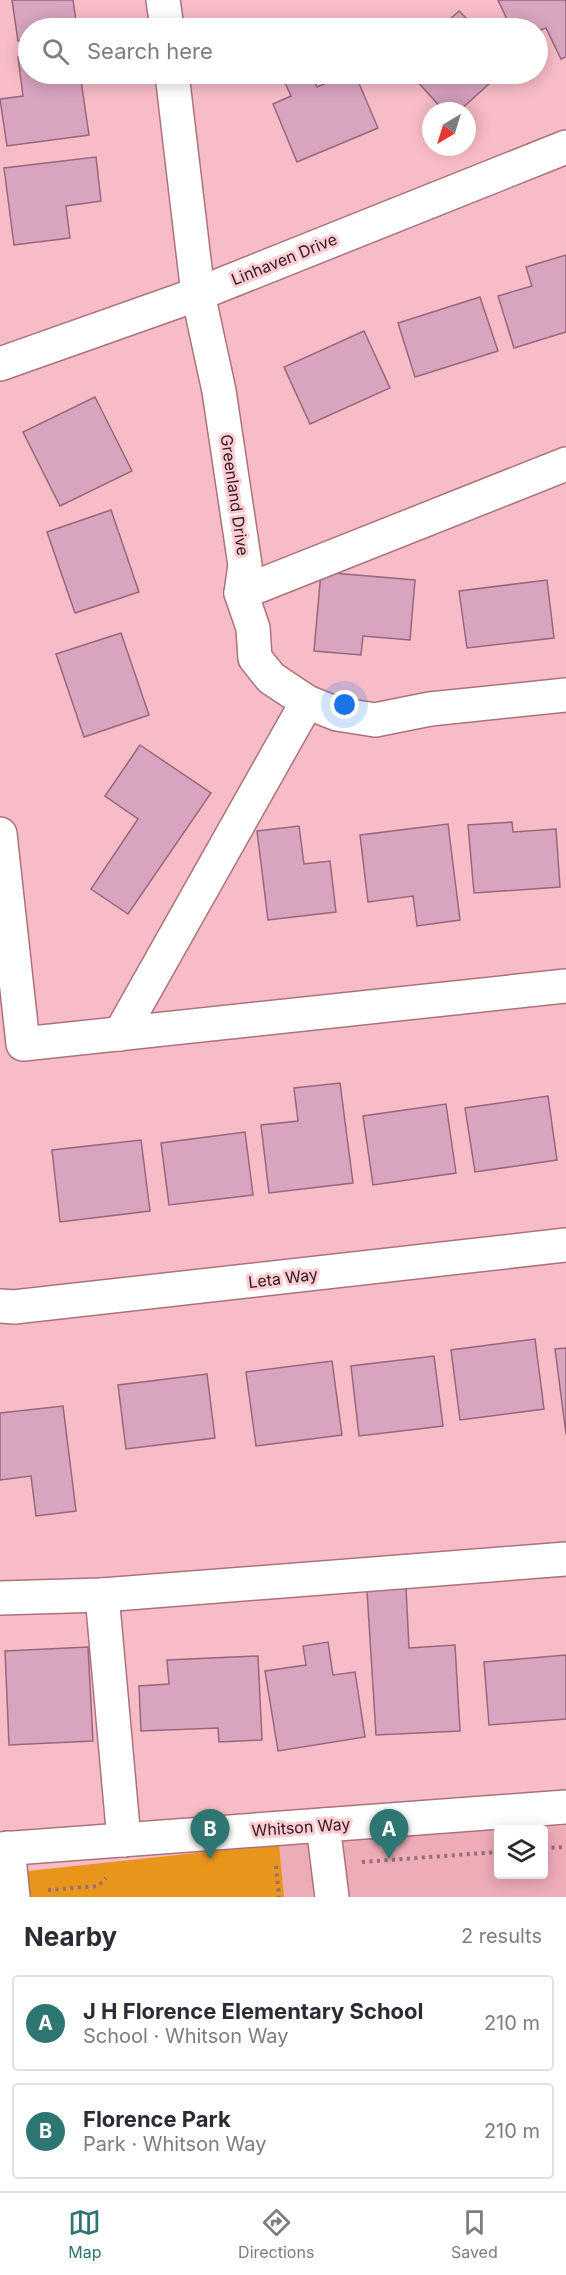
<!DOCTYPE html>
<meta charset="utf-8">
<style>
:root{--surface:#fff;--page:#f7f7f7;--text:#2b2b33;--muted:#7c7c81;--line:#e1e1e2;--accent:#2e7671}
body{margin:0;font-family:Inter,sans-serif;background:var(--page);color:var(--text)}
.controls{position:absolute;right:18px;bottom:18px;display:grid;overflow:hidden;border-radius:6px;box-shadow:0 3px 15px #0003}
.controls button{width:54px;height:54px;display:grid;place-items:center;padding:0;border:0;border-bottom:2px solid var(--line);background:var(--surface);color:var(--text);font:30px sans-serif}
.compass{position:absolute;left:422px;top:102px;width:54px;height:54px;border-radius:50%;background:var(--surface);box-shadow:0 3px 15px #0003;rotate:218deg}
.you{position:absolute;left:345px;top:705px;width:21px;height:21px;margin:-15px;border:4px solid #fff;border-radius:50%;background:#1a73e8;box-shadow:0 0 0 9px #1a73e833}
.badge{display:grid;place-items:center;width:39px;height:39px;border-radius:50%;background:var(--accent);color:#fff;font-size:20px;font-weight:700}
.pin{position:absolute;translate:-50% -50px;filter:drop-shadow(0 2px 3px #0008)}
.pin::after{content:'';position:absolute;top:32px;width:21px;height:18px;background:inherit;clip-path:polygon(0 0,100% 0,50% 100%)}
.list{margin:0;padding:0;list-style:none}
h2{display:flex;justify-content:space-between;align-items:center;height:78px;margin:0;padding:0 24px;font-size:26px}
h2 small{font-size:20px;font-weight:400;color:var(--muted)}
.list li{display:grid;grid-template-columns:39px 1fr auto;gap:18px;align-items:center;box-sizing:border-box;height:96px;margin:0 12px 12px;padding:0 12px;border:2px solid var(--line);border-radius:6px}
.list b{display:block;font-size:22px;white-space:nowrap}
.list p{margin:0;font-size:20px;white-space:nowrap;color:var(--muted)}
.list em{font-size:20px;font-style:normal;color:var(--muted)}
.icon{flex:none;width:33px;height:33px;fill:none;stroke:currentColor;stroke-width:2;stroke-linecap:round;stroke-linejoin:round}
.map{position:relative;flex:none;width:566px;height:1897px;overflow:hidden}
.search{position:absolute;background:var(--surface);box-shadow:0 3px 15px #0003;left:18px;right:18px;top:18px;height:66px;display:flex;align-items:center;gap:15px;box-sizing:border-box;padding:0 21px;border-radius:33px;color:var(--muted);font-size:22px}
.sheet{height:294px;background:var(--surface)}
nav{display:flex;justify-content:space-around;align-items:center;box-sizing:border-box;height:84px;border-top:2px solid var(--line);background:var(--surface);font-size:16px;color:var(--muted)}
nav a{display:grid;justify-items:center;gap:3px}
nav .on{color:var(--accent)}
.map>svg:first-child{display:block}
.built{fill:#eeacb7}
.green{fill:#e9951b}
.building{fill:#d8a4be;stroke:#97677f;stroke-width:1.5}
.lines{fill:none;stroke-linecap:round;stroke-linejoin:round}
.minor-casing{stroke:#aa737c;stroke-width:36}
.path{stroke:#986e75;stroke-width:4;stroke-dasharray:3 4.5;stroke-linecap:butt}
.minor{stroke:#fff;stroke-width:33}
.labels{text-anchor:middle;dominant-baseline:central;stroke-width:6;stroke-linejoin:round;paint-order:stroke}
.street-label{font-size:16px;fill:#2e181c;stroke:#fecdd4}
</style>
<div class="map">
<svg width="566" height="1897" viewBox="0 0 566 1897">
<rect width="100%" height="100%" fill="#f8bcc6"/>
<polygon class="built" points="566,1826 566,1897 284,1897 279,1844 498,1830 498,1874 544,1874 544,1830 510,1829"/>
<polygon class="green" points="279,1844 284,1897 0,1897 0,1874"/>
<g class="building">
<polygon points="12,0 73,0 77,28 28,28 28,40 18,41"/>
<polygon points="498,0 566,0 566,57 561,59 546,28 538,31 538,28 511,28"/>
<polygon points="459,11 476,28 440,28"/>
<polygon points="28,56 28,74 80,74 89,135 7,146 0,99 23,96 18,57"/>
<polygon points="281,74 311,74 317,87 348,74 355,74 378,128 297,162 273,104 291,96"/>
<polygon points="420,74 500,74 459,111 444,111 414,78"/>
<polygon points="96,157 101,201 66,206 70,238 14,245 4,168"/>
<polygon points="566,255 566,332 514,348 498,296 532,286 526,267"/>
<polygon points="480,297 498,351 415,377 398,323"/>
<polygon points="364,331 390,388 310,424 284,367"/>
<polygon points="95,397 132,471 60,506 23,432"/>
<polygon points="111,510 139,592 75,613 47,532"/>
<polygon points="321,572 415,580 410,640 363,636 361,655 314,651"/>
<polygon points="547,580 554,638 467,648 459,591"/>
<polygon points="121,633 149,715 84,737 56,654"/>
<polygon points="140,745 211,793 128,914 91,889 138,819 105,796"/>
<polygon points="512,822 513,832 556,829 560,887 474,893 468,825"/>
<polygon points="448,824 460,920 417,926 413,896 368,902 360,835"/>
<polygon points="299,826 304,864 330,861 336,912 268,920 257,831"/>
<polygon points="340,1083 353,1183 269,1193 261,1125 298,1121 294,1088"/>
<polygon points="548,1096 557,1160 475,1172 465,1108"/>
<polygon points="446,1104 456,1173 373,1185 363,1116"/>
<polygon points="245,1132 253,1195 169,1205 161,1143"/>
<polygon points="141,1140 150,1211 60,1222 52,1150"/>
<polygon points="535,1339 544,1409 460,1420 451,1350"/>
<polygon points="566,1348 566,1434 555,1349"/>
<polygon points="434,1356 443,1426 359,1436 351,1366"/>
<polygon points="332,1361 342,1435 256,1446 246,1372"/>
<polygon points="207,1374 215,1438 126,1449 118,1385"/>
<polygon points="63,1406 76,1511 36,1516 31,1476 0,1480 0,1413"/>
<polygon points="406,1588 409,1648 455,1645 460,1731 376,1735 367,1591"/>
<polygon points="328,1642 333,1675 355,1672 365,1737 278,1751 265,1671 306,1665 303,1646"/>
<polygon points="88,1647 93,1741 9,1745 5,1651"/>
<polygon points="566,1655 566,1719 489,1725 484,1662"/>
<polygon points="258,1656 262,1740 219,1742 218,1728 141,1731 139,1686 169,1684 167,1660"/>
</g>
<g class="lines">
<defs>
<g id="minor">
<polyline points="163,0 167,28"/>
<polyline points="172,74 198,294 219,391 245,565 241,593 253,628 255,658 271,678 307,702 337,714 375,720 430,709 566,695"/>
<polyline points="0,364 198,294 566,147"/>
<polyline points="241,593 566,464"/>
<polyline points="0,834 23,1044 566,986"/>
<polyline points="120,1034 307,702"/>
<polyline points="0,1306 14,1307 566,1245"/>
<polyline points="102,1595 124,1840"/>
<polyline points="0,1598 102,1595 566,1559"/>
<polyline points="323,1825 332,1897"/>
<polyline points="8,1848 13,1897"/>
<polyline points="0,1849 566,1807"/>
</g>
</defs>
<use href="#minor" class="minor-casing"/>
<g class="path">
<polyline points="544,1848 566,1847"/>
<polyline points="362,1862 498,1852"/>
<polyline points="276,1866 279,1897"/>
<polyline points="48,1890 98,1886 106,1878"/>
</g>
<use href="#minor" class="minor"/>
</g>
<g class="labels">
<g class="street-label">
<text transform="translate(284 259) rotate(-22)">Linhaven Drive</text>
<text transform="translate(235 495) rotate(82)">Greenland Drive</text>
<text transform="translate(283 1278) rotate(-7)">Leta Way</text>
<text transform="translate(301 1827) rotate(-4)">Whitson Way</text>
</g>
</g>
</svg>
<div class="controls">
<button><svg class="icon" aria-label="layers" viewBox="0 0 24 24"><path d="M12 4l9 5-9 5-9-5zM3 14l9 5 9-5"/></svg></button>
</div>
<svg class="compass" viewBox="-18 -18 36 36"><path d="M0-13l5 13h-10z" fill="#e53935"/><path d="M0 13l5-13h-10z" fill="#7c7c81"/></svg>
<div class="you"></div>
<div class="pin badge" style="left:389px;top:1859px">A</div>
<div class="pin badge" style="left:210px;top:1859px">B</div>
<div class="search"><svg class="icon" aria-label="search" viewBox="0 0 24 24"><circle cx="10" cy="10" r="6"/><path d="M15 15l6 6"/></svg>Search here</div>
</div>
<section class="sheet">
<h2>Nearby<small>2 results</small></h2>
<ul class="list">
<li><span class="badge">A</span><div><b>J H Florence Elementary School</b><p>School · Whitson Way</p></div><em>210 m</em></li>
<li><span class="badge">B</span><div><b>Florence Park</b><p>Park · Whitson Way</p></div><em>210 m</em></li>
</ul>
</section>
<nav>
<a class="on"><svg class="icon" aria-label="map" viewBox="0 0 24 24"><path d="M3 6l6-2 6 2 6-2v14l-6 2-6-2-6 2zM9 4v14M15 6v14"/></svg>Map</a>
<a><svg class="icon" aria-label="directions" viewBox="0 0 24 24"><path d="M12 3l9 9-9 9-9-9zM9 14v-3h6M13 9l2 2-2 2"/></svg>Directions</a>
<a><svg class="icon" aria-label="saved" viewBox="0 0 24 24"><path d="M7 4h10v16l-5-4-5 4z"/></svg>Saved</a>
</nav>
